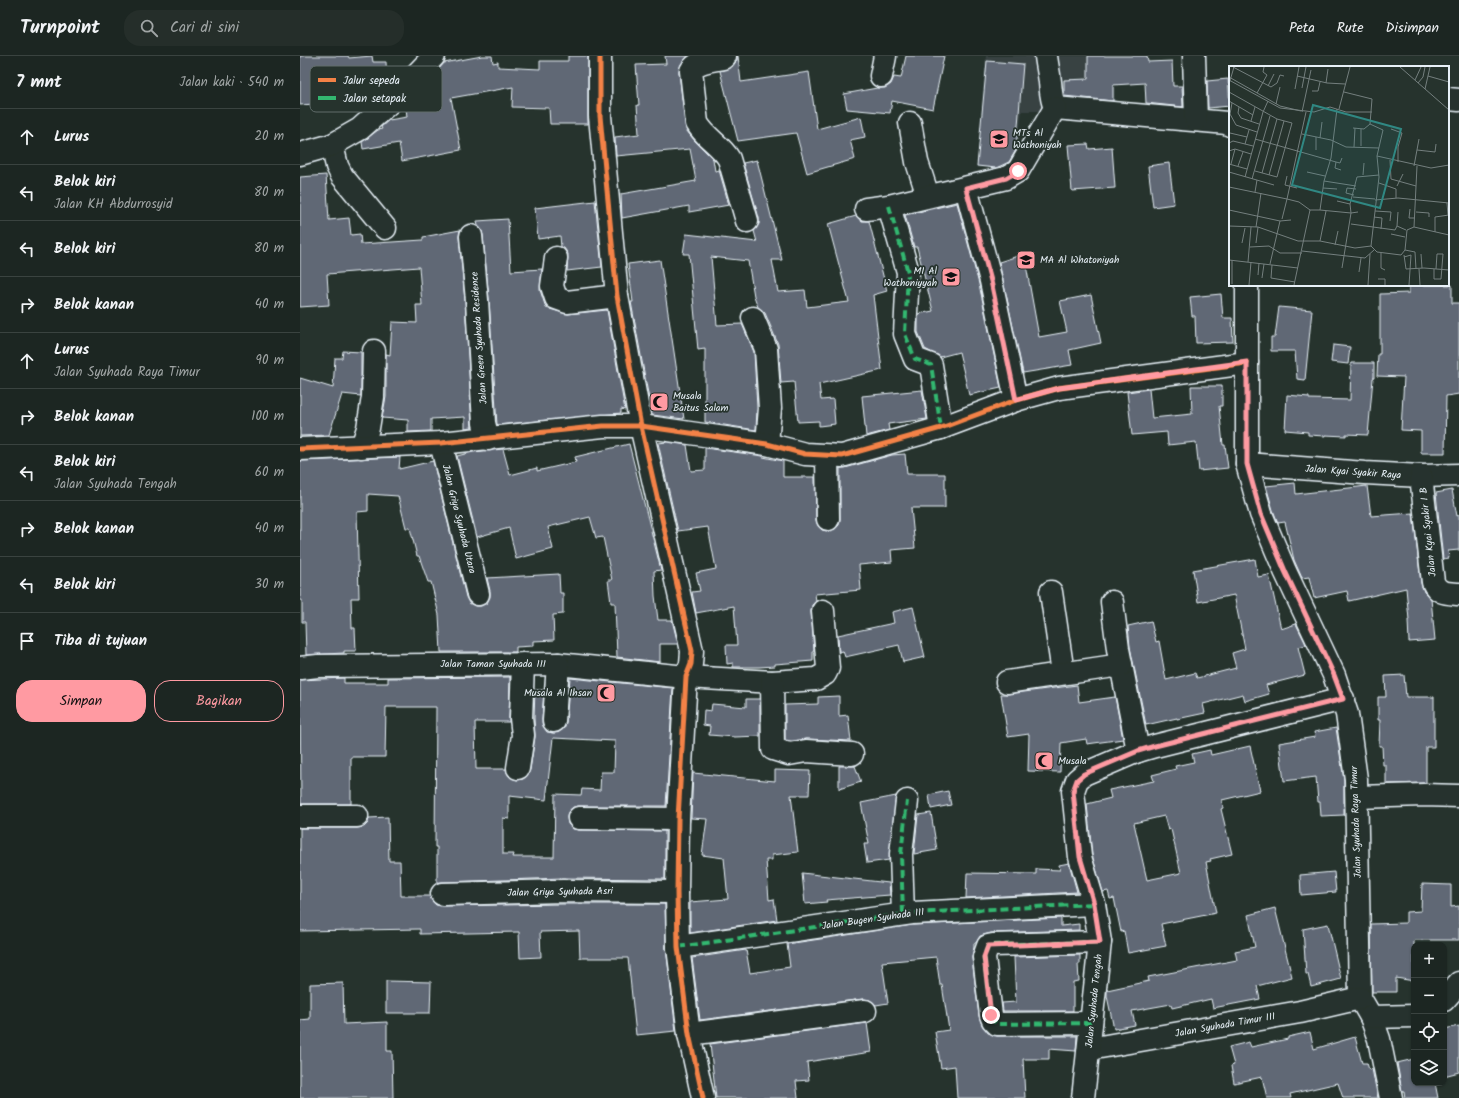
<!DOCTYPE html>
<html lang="id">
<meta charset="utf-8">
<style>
:root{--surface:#1c2622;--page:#252e2a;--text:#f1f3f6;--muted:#a0a5a5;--line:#3a4340;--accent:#ff9aa2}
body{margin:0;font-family:Kalam,sans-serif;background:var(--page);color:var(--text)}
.controls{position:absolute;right:12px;bottom:12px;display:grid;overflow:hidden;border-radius:8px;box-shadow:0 1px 3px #0004}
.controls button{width:36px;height:36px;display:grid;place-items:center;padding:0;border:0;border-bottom:1px solid var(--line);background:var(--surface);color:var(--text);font:20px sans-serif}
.stop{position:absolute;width:12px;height:12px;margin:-9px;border:3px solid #ff9aa2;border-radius:50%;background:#fff}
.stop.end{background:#ff9aa2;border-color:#fff;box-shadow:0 1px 4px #0008}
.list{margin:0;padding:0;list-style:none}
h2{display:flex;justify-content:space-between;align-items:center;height:52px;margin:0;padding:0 16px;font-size:17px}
h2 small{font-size:13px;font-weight:400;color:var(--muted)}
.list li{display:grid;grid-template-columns:26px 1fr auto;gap:12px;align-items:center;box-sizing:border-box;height:56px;padding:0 16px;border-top:1px solid var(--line)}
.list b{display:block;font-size:15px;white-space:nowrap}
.list p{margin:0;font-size:13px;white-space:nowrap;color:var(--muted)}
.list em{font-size:13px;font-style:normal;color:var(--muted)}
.actions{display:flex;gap:8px;padding:12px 16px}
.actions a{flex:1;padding:9px 0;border:1px solid var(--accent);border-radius:16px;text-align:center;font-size:14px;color:var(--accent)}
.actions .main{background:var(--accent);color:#111}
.icon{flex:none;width:22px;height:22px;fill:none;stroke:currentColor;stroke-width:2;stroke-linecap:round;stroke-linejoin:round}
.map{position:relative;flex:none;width:1159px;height:1042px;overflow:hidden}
header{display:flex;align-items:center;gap:24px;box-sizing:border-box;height:56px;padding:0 20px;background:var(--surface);border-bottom:1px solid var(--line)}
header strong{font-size:19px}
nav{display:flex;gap:22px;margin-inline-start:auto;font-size:14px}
.search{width:280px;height:36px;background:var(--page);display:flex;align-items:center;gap:10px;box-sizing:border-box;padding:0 14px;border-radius:16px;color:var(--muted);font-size:15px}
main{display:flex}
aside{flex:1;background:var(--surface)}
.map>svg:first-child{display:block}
.built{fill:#374343}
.building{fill:#606775;stroke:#e8f1f8;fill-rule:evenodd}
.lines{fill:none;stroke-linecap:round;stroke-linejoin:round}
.minor-casing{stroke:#e8f1f8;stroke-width:25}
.minor{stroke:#26332d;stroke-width:22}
.quiet{stroke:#33b770;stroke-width:4;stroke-dasharray:8 4;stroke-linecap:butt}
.cycleway-casing{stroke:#26332d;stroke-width:8}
.cycleway{stroke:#f48246;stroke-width:5}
.route{stroke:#ff9aa2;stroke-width:5}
.labels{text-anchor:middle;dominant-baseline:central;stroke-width:3.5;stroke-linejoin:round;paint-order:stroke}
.poi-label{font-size:10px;fill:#e8f1f8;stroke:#26332d;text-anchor:start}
.street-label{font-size:10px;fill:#e8f1f8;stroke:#26332d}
.inset-road{fill:none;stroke:#747f7e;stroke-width:1}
.view{fill:#308883;fill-opacity:0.15;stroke:#308883;stroke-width:2}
.inset-edge{fill:none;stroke:#e8f1f8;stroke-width:2}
.key{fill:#26332d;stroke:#606c6a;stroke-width:1}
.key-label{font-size:11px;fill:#e8f1f8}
</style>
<header>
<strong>Turnpoint</strong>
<div class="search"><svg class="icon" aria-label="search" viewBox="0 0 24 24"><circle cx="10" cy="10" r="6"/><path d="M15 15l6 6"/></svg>Cari di sini</div>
<nav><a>Peta</a><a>Rute</a><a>Disimpan</a></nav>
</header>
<main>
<aside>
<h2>7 mnt<small>Jalan kaki · 540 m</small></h2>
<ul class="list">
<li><svg class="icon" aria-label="ahead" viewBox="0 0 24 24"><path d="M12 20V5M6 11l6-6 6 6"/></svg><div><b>Lurus</b></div><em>20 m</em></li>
<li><svg class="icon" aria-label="left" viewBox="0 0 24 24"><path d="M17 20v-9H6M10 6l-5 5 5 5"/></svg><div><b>Belok kiri</b><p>Jalan KH Abdurrosyid</p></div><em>80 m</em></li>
<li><svg class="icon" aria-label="left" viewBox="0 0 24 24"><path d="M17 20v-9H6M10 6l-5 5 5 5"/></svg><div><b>Belok kiri</b></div><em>80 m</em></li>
<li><svg class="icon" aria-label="right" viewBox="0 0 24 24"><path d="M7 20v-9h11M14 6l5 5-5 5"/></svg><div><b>Belok kanan</b></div><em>40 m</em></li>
<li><svg class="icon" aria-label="ahead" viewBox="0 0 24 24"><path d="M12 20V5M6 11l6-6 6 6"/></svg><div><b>Lurus</b><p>Jalan Syuhada Raya Timur</p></div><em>90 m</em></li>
<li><svg class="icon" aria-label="right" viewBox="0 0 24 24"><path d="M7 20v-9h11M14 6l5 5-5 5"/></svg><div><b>Belok kanan</b></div><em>100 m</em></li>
<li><svg class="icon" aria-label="left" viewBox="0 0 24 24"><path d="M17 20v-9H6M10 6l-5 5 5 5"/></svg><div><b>Belok kiri</b><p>Jalan Syuhada Tengah</p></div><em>60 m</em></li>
<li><svg class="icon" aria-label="right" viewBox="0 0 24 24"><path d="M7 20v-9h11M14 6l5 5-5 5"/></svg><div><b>Belok kanan</b></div><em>40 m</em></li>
<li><svg class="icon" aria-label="left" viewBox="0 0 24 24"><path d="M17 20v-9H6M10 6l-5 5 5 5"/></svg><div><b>Belok kiri</b></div><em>30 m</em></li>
<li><svg class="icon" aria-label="arrive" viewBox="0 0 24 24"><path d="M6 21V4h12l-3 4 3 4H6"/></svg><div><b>Tiba di tujuan</b></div></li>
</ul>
<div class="actions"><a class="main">Simpan</a><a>Bagikan</a></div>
</aside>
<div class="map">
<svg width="1159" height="1042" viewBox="0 0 1159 1042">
<rect width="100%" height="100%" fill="#26332d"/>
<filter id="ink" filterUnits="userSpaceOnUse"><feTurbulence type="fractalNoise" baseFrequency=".025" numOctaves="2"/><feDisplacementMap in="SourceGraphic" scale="8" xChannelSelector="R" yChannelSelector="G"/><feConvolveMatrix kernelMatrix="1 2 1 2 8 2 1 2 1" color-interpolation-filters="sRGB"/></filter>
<g filter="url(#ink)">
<polygon class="built" points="686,0 814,0 815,55 722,55 715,115 676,111"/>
<g class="building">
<polygon points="0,0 48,0 49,2 72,0 73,6 86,6 87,31 74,32 75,43 73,44 0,49"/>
<polygon points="182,0 192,0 193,7 198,6 198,11 240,13 240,5 268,5 268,0 288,0 288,68 250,68 249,52 212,51 213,31 151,42 161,94 102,105 99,87 63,93 62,86 78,74 82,73 81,71 89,64 107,61 106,52 123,49 121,39 140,36 136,16 144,7"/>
<polygon points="365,0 388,0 381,8 379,16 385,69 386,74 395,85 413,103 415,115 419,114 429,149 389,156 389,150 322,162 321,138 396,125 390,93 316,100 315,81 339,78 337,49 339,49 336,9 366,8"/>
<polygon points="437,0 438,0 441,26 509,16 517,73 561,61 565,81 550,84 555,103 507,117 496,77 438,85 420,15 432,11 437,4"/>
<polygon points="606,0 644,0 633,53 592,45 590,57 547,53 544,38 577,32 585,32 591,28 594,21 601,22"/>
<polygon points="788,0 847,0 848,6 872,5 873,30 882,30 883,51 846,47 845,27 813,29 813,45 764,40 764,24 788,23"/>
<polygon points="687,5 723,8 716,94 709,106 696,112 677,110"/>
<polygon points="928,23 930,50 908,52 907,25"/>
<polygon points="788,88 789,93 812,91 815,132 772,135 768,89"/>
<polygon points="457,104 482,204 472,204 478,236 505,234 507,251 549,246 528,168 556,160 562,165 569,165 587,235 573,239 582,314 519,328 521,344 533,343 535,368 519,370 519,365 498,366 494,326 481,327 478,288 465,257 458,251 454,240 448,205 411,201 417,269 442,268 454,296 457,352 456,374 405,366 405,293 398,294 389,198 383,198 386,178 457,186 454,175 459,168 459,162 443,107"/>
<polygon points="869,107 874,148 853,151 848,110"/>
<polygon points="26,119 29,164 49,162 51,179 60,178 61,188 123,184 123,181 160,174 159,181 165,245 172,371 165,372 165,361 131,363 131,375 108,376 108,364 82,362 86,341 86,298 90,299 92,266 117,267 116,249 122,249 119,211 27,218 29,249 0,251 0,121"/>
<polygon points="295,145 302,211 267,215 268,198 264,192 261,191 260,180 238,183 235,152"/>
<polygon points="657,147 679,228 701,332 669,339 659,296 640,301 625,293 618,276 618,258 633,255 617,191 614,191 605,159"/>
<polygon points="208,163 211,215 242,213 240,234 246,252 268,258 307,254 325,354 321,353 321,357 197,369 189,243 183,179 181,173 178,170 177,165"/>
<polygon points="724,198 739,281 767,276 760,245 791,239 801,287 769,294 772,309 723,317 699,206"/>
<polygon points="360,204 374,296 384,363 352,359 331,246 333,246 328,208"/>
<polygon points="1109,229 1152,229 1152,247 1159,247 1159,338 1146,340 1145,397 1121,397 1121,375 1101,374 1104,321 1077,320 1078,298 1080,298 1080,238 1109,237"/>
<polygon points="921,238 923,262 932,262 933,286 896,287 895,260 892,260 890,241"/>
<polygon points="979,251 1012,254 1005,324 997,323 995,295 971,295 971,281 975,281"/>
<polygon points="1033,289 1050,291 1048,308 1031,306"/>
<polygon points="43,295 61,296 61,340 42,338 29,379 0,380 0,322 33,332 35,302 42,302"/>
<polygon points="1051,307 1074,307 1074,322 1073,322 1068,379 1046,378 1046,380 1025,379 1025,380 1008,379 1008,376 985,374 987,339 1009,341 1009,343 1050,344"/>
<polygon points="891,330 922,330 922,350 919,350 923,389 925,389 928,412 899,415 896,386 868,389 867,376 832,379 827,336 849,333 852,362 892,358"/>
<polygon points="622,334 627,363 588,368 589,374 566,380 562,340"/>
<polygon points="367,386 387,389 391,415 405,414 405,392 463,400 463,401 483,405 483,421 515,421 516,464 518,470 522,474 528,475 535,473 539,469 540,463 540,412 545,412 592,399 605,398 607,418 645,418 645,452 611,452 615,492 591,494 592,506 559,509 561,534 515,538 516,545 512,549 511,556 514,595 513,595 513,605 475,608 475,610 459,611 433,611 433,607 427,608 426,589 437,589 434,550 396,557 392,536 400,535 396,517 416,513 408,471 378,475 358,387"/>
<polygon points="329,388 361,514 354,515 355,540 358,564 372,564 378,588 360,588 360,606 317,601 315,547 311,547 308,524 312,524 303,481 296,482 290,461 248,471 253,493 216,503 209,472 177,481 157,400 173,396 203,393 210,419 237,412 237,415 276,406 275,401"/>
<polygon points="100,401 99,413 133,405 166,541 169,547 175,550 181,550 187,547 190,541 190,535 187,522 259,518 260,537 263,537 263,558 253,559 254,584 233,585 233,590 216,591 216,596 141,596 139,559 131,526 128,526 119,500 117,500 110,472 106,472 98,440 68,438 68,455 57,456 59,542 51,542 52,572 55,572 56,595 44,595 44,597 6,599 5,566 2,566 2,544 0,544 0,405"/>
<polygon points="995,427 996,438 1067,430 1071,460 1113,457 1121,527 1124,536 1131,543 1135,584 1109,586 1108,564 1109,564 1106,532 1049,545 1047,535 1014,542 1009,521 1002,522 994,504 985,466 978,467 973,454 966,430"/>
<polygon points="1152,434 1157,460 1159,459 1159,494 1148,495 1149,502 1143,503 1136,437"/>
<polygon points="955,503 958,521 969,519 981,573 996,568 1005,586 1006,589 998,591 1005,619 966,629 969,638 945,645 943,638 903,648 905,657 877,663 877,662 846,669 830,591 828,570 851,565 856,586 859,585 866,624 895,617 897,622 936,612 932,597 945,593 934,539 898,546 893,514"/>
<polygon points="613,551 625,601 603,606 599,589 545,601 543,595 539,596 538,579 594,567 592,556"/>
<polygon points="1104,619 1106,641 1134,641 1134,691 1126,691 1126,727 1086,728 1086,709 1083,709 1082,690 1079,690 1080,664 1078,664 1078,641 1086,641 1085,620"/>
<path d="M210,621L209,666H175L176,713H206L207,717L210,721L217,724L223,723L227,720L230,714L235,681L234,662L235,634H244L242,664L243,670L247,676L254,677L259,676L264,672L266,666L270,622L373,632L366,750H279L273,751L268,756L267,761L268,768L273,773L279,774L365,775V823L263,822L142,826L137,827V791H135L136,651H86L85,701H51V748H1L0,624L44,622V627H88V622ZM253,682L315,685L314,716H301L300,734L282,733L281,739L255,738L254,801H213L214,798H203V762L209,763V740L246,744Z"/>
<polygon points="777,629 779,646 815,641 823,683 787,688 786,683 761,687 760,716 728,715 729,678 708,681 701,638 709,638"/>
<polygon points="539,640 539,660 548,659 551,685 507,683 492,685 485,684 485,649 518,648 518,641"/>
<polygon points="446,643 460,643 460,680 435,681 409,679 410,670 403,669 404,654 411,655 412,648 446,651"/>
<polygon points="1036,672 1044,724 1044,759 1021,760 1020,746 1018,746 1016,721 984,725 979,687 1015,681 1014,676"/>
<path d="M950,690L960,735L922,744L923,752L921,753L932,798L910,803L911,805L906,806L916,857L861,868L866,890L828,897L824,875L821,876L814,842L810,843L808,835L803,836L792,799L787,748L811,742L809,734L854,725L852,719L876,713L875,710L894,706L892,698L910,694L911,699ZM864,760L868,774L871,773L881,817L847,824L834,767Z"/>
<polygon points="539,710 555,710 561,726 539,733"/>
<polygon points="475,714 510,715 509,739 491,739 498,796 472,799 472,804 466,804 469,844 474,843 477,864 390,877 390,846 428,843 424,802 402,799 407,763 391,762 393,717 475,725"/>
<polygon points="648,735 651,749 631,753 629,739"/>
<polygon points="596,740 589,804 567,807 564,788 569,788 561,747"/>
<polygon points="631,757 637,794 614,798 618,759"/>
<polygon points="88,761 89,805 100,805 101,840 130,840 132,845 136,849 142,850 263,848 365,848 366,892 376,975 336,979 328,902 280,902 279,875 240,876 241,901 220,902 219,876 120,878 120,873 0,875 0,772 57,772 64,771 68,767 69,762"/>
<polygon points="769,807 777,836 666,842 667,817 736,818 736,813 760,814 759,809"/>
<polygon points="1034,816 1036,836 1001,839 1000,819"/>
<polygon points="502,817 589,827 590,839 526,844 527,846 505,848"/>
<polygon points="1122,828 1151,829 1151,851 1159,850 1159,884 1114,884 1114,925 1096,922 1096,936 1072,936 1071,868 1106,867 1106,856 1121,855"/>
<polygon points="975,852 992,921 957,930 960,943 913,952 911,943 872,952 871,948 832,955 835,969 814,973 807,940 807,934 849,925 848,921 937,904 935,895 955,891 948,859"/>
<polygon points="761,862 761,870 779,868 779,874 691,877 680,880 676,887 674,887 674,891 672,902 679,960 682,969 688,977 697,980 777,980 776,995 749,993 749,1003 723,1003 725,1042 657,1042 655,1010 641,1012 635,976 649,974 642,929 640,929 636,901 582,906 588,947 576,949 570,944 563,943 400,964 392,902 446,894 450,917 490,911 487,888 613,869"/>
<polygon points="1028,868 1041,923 1011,931 1008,918 1006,918 1003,873"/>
<polygon points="780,899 780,908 778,908 779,925 773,926 773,955 703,955 702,947 716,946 714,901"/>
<polygon points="86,925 131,926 130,957 86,957"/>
<polygon points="43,927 44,968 87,966 87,995 92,995 93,1042 0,1042 0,964 10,963 10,928"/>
<polygon points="567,967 571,996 507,1006 509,1024 496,1025 498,1042 416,1042 410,988"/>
<polygon points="1159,970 1159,1016 1144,1020 1144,973"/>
<polygon points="1010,976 1014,993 1055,981 1062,1007 1067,1007 1069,1014 1072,1013 1078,1042 1043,1042 1038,1027 990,1038 991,1042 967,1042 962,1021 934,1027 931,1010 934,1009 929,991 949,986 951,991 988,983 988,981"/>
<polygon points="1114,1003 1114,1027 1135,1027 1138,1042 1105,1042 1104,1035 1102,1035 1097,1007"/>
</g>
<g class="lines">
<defs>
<g id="minor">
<polyline points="300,0 300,60 317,240 341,370 392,595 391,608 386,621 378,763 377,836 378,891 389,978 403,1042"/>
<path d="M425,0L423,2C413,4 396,5 391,15L397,67C405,82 421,89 429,103L447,165"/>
<path d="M746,0C747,9 749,17 750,26C751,36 751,43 755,52L927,67L930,69"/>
<polyline points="894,0 896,64"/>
<polyline points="581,20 585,0"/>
<polyline points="1148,43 1159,44"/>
<polyline points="610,67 617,106 628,140"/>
<polyline points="32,89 37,110 42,120 85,172"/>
<polyline points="0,98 32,89 60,73 89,47 134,0"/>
<polyline points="666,132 691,225 716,344"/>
<polyline points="589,150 608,216 605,278 615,303 631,309 641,372"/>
<polyline points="566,153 589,150 706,122 718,115 755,52"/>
<polyline points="171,180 177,244 184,367 188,383"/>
<polyline points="256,202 252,230 256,242 267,246 317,240"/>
<polyline points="947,229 947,408 961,458 985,515 1034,619 1047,658 1056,723 1060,942 1071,961 1079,983 1091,1042"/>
<polyline points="453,262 466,293 470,352 467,388"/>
<polyline points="141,387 178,538"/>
<polyline points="62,391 68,372 73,341 74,295"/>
<polyline points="0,393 141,387 303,370 341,370 467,388 505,398 542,400 641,372 716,344 759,332 947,307"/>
<polyline points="527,400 528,463"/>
<polyline points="947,408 1065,417 1121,420 1159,419"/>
<path d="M1121,420L1133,526C1138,538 1147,537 1159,538"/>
<polyline points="751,536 763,617"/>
<polyline points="812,546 818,593 838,695"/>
<polyline points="0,612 18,610 258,608 386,621 472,626 516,623 525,618 528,612 523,555"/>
<polyline points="472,626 473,693 489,698 506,695 552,698"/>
<polyline points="707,626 821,609"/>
<polyline points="254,665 258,608"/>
<polyline points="218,712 223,679 221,662 223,608"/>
<polyline points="1057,741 1124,739 1159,740"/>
<polyline points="0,760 57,760"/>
<polyline points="279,762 378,763"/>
<polyline points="142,838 263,835 377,836"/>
<polyline points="603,858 601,798 607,745"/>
<polyline points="378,891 612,857 794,848"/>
<polyline points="1144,944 1159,927"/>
<polyline points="1071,961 1114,960"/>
<polyline points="791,967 697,968 693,964 691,959 684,901 688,890 693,889 800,886"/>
<polyline points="389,978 565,955"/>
<polyline points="789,993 1000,956 1060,942"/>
<polyline points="783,1042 800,886 794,848 780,801 773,735 777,724 784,718 838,695 855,690 1043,643"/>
</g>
</defs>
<use href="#minor" class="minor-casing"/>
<use href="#minor" class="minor"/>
<g class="quiet">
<polyline points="589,150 608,216 605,278 615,303 631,309 641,372"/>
<polyline points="603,858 601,798 607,745"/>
<polyline points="378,891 612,857 794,848"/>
<polyline points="791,967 697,968 693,964 691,959 684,901 688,890 693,889 800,886"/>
</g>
<defs>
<g id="cycleway">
<polyline points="300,0 300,60 317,240 341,370 392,595 391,608 386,621 378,763 377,836 378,891 389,978 403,1042"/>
<polyline points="0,393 141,387 303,370 341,370 467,388 505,398 542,400 641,372 716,344 759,332 947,307"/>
</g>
</defs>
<use href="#cycleway" class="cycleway-casing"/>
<use href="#cycleway" class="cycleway"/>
</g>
</g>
<g class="lines" filter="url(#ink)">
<polyline class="route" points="691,959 684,901 688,890 800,886 794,848 780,801 773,735 777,724 784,718 838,695 855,690 1043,643 1034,619 985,515 961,458 947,408 947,306 759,332 716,344 691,225 666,132 706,122 718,115"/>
</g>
<defs>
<symbol id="school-square" viewBox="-11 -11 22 22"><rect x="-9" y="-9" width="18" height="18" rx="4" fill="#ff9aa2" stroke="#26332d"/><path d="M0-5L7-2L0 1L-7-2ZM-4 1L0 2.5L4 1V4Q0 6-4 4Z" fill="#111"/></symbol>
<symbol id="mosque-square" viewBox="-11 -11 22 22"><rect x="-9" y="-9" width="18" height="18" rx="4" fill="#ff9aa2" stroke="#26332d"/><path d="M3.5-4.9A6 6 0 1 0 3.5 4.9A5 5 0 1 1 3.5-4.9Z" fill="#111"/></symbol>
</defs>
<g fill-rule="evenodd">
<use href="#school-square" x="688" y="72" width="22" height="22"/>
<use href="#school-square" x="715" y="193" width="22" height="22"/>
<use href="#school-square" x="640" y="210" width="22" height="22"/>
<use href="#mosque-square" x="348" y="335" width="22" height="22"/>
<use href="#mosque-square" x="295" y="626" width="22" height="22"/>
<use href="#mosque-square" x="733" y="694" width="22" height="22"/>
</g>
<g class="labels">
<g class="poi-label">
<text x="713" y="77">MTs Al<tspan x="713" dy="12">Wathoniyah</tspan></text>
<text x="740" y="204">MA Al Whatoniyah</text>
<text x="637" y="215" text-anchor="end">MI Al<tspan x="637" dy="12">Wathoniyyah</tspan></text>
<text x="373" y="340">Musala<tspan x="373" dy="12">Baitus Salam</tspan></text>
<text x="292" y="637" text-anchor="end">Musala Al Ihsan</text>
<text x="758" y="705">Musala</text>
</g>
<g class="street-label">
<text transform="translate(179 282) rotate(-94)">Jalan Green Syuhada Residence</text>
<text transform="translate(1053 416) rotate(4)">Jalan Kyai Syakir Raya</text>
<text transform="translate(159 463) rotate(76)">Jalan Griya Syuhada Utara</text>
<text transform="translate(1128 476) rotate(-96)">Jalan Kyai Syakir I B</text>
<text x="193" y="608">Jalan Taman Syuhada III</text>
<text transform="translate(1056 766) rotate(-92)">Jalan Syuhada Raya Timur</text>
<text transform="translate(260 836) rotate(-1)">Jalan Griya Syuhada Asri</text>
<text transform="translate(573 863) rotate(-8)">Jalan Bugen Syuhada III</text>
<text transform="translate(794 945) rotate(-84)">Jalan Syuhada Tengah</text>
<text transform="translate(925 969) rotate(-10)">Jalan Syuhada Timur III</text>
</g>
</g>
<g transform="translate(929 10)">
<rect width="220" height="220" fill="#26332d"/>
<path class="inset-road" d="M4,1L42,21L48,17L51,9L55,10M171,1L220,44M68,10L98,17L116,18M199,10L220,16M0,11L51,40L72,45M0,14L51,42L85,46L101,41L117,46H143M186,14L192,1M97,17L99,3M189,17L194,11L196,1M0,18L5,1M39,20L45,8M73,22L77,1M66,23L70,1M196,23L201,1M83,25H89L91,16M0,26L48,53L63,57L48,111L26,105M115,26L143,33L141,58L154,64L148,90L150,111L142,180M28,27L38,9L34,6L35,1M0,35L24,49M3,37L1,48L7,59L28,66M47,38L51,21M10,41L9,47L12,52L30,58M110,43L121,1M73,46L82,4M77,46L58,133L70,136L81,144M22,55L26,41M124,62L135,63L141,58M162,63L173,67L169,81V96M1,67L18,71M73,68L102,74L117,81L150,82M91,72L93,56M26,73L107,96L111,97L113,92M0,77L4,75L24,80M16,78L20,64M132,80V63M125,81L126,62M87,84V71M188,84L206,86L207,78M0,85L6,83L22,88M148,90L202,102L220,99M161,94L162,113L187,120M107,96L106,102L112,104M0,98L18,103M2,98L6,83M9,100L14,86M185,100L190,73M0,106L45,119M78,106L96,110M33,107L48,53M40,109L55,55M134,109L135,97M58,110L56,119L68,122M16,111L34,46L39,35M23,113L41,50M95,115L127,120M150,117L167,123V132M168,120L174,108M0,121L58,133L53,153M94,122L108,123M26,126L28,114M125,129L117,127L118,122L127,123M124,131L146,133M146,134L169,132L220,137M108,135L121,138M218,137L219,149M181,143L180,152H186M0,144L51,155L62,154M81,144H91L95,115L102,92L108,43M91,144L122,147L121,138L128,111L150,109M146,145L162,146L161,155M169,146L168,160L177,164M187,146L200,147V151M145,151L153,152L152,163M122,158L166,164L168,160M0,160L29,161L69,175H91L126,182L142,180L148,186L172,189L176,184L178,164M27,161L32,127M185,161L188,100M178,164L185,161L220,169M206,166V151L220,149M162,168L176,171M91,175L97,145M13,177L16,162M27,177L29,161M106,179L109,165M21,181L40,180L51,187H73M176,184L186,186L187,203M73,185L136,192L145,184M152,187V202L156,204M192,188L193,202M175,189L177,203L195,202L220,204M175,191L182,189L180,219M0,194L69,202M19,196L22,161M41,198L51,155M43,199L42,212L66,216M113,202L122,147L129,146M190,203L191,219M205,203V213H212L214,188H208L207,203M130,206L132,192M29,209L30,197M33,212L35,198M149,213H156V219M3,218V194M20,219L22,196M65,219L81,144M139,219L141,188"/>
<path class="view" d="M84,39L172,63L151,142L63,119Z"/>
<rect width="220" height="220" class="inset-edge"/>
</g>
<rect x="10" y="10" width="132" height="46" rx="6" class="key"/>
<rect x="18" y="22" width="18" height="4" fill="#f48246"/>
<rect x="18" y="40" width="18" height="4" fill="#33b770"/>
<g class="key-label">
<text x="43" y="28">Jalur sepeda</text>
<text x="43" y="46">Jalan setapak</text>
</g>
</svg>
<div class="controls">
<button>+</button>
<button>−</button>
<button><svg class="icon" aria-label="locate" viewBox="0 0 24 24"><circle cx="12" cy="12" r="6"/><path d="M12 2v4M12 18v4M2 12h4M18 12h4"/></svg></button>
<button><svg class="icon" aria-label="layers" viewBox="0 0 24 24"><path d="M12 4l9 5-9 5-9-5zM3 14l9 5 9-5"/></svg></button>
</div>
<div class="stop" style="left:718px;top:115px"></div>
<div class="stop end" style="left:691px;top:959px"></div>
</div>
</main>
